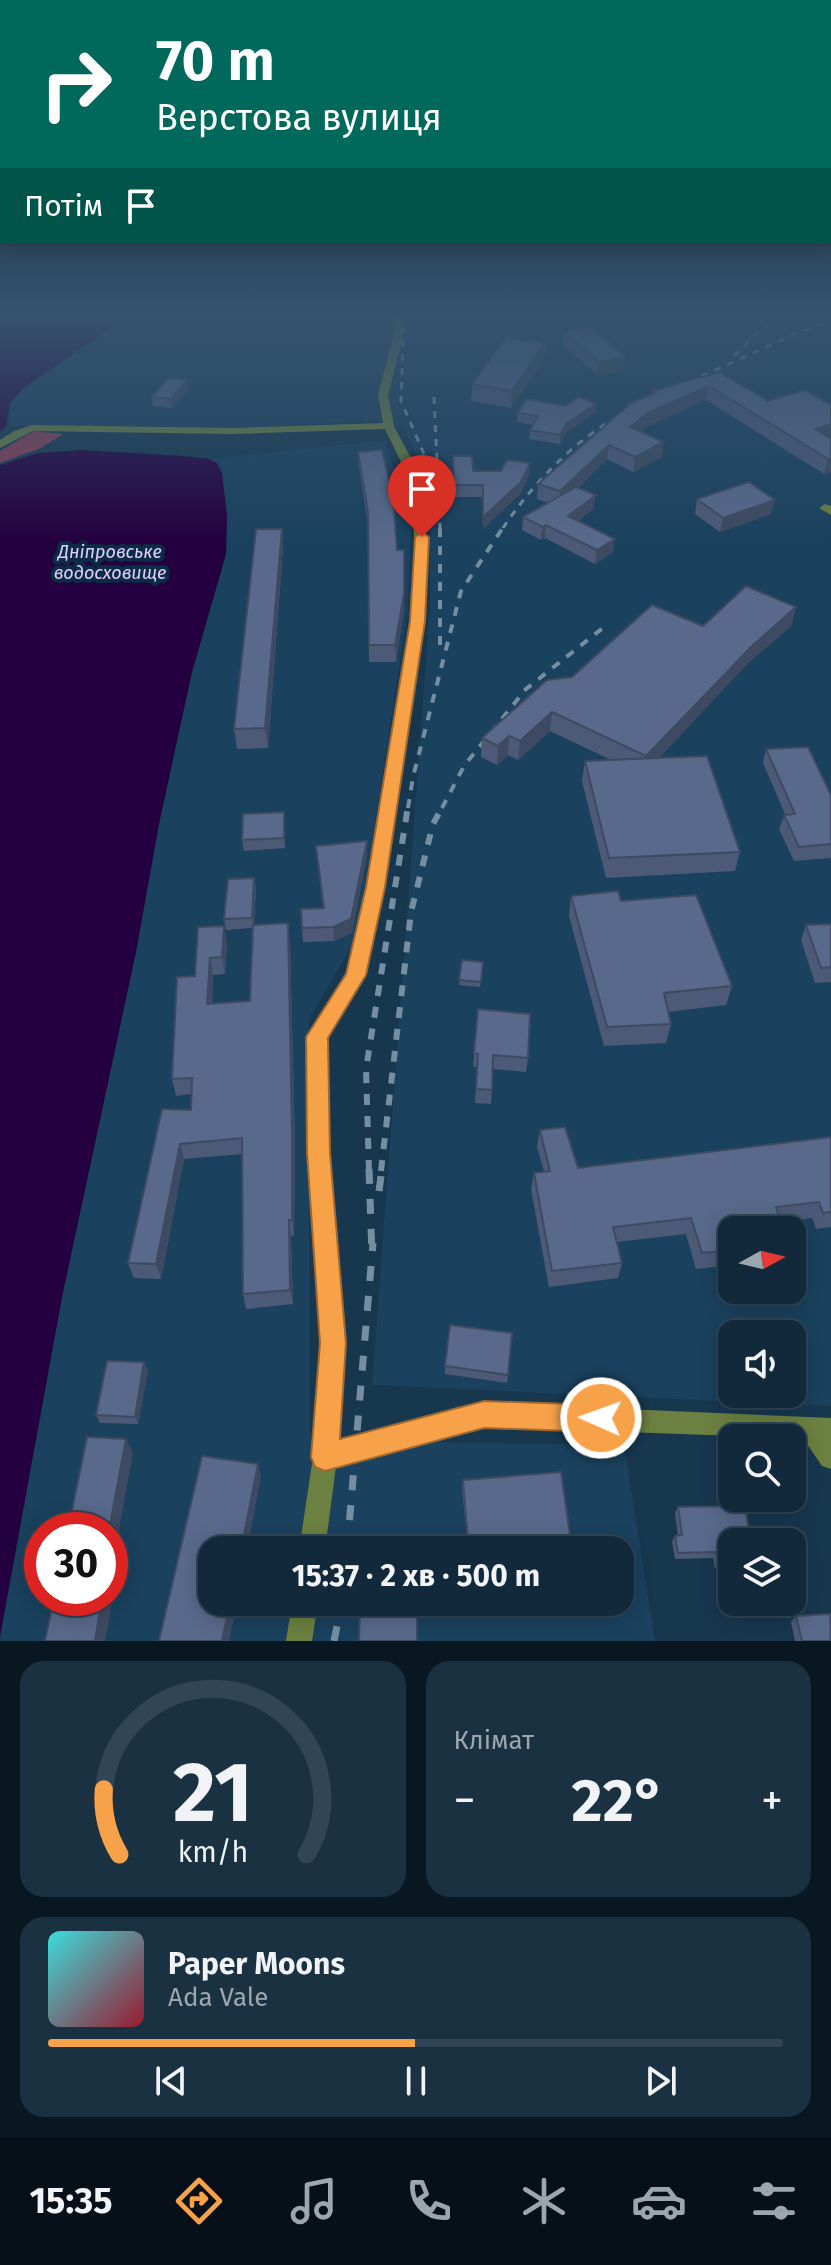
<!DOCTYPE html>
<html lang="uk">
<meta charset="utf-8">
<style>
:root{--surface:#11293b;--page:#1a3142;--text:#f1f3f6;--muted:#9ca6af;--line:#304555;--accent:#f7a149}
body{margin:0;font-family:"Fira Sans",sans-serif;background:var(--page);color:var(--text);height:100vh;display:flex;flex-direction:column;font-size:30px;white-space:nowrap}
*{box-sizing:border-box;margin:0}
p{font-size:26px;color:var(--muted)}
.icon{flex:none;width:44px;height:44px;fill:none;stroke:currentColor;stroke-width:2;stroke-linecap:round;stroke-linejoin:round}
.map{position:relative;height:1641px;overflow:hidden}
.panel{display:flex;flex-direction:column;gap:20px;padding:20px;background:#091720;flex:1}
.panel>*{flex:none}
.guide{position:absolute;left:0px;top:0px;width:832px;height:244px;box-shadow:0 4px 20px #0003,0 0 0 2px var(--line);background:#00695c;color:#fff;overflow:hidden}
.needle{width:52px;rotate:82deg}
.buttons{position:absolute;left:718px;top:1216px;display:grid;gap:16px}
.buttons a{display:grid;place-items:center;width:88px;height:88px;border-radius:16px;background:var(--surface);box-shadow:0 4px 20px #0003,0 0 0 2px var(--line);font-size:40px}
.speed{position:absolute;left:24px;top:1512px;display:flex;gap:16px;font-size:40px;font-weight:700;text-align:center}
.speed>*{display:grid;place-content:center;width:104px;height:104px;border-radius:50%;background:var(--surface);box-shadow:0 4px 20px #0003,0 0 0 2px var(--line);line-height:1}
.speed .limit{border:12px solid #d22;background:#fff;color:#111}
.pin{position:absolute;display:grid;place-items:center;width:68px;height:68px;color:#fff;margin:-82px -34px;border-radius:50% 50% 50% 0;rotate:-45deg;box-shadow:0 0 8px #0007}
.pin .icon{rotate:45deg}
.me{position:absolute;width:88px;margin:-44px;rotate:272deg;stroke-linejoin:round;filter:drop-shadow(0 0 6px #0008)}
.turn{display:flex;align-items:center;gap:28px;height:168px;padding:0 24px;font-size:36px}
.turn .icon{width:104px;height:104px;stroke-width:2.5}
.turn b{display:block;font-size:56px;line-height:68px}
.then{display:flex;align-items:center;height:76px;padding:0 24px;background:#0003;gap:16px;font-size:30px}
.big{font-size:60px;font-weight:700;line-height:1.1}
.panel .card{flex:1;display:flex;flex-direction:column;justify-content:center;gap:12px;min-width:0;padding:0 28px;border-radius:24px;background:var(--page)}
.panel .dial{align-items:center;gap:0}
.dial svg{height:208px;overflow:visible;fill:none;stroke:var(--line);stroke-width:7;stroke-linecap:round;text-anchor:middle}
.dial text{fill:var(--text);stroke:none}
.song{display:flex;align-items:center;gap:24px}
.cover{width:96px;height:96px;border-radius:12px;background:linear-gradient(135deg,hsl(180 70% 55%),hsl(350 70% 35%))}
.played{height:8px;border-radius:4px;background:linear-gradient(90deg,var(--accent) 50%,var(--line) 50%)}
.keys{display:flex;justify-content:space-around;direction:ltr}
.heat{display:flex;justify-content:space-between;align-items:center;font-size:44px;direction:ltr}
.panel .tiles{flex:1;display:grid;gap:20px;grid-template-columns:1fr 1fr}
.card:last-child{grid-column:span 2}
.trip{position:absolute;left:198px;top:1536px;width:436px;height:80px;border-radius:24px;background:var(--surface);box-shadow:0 4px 20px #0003,0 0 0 2px var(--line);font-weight:700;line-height:80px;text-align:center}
.dock{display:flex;height:128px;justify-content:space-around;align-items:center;background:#071018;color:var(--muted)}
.dock .icon{width:56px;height:56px}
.dock .on{color:var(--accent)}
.dock b{font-size:36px;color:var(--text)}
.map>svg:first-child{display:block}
.built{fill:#1a415e;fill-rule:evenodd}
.green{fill:#893e54}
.water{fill:#240041}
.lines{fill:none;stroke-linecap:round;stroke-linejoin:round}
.minor{fill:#6c8041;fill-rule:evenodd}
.rail-far3{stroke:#758ea2;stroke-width:3;stroke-dasharray:7 7;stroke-linecap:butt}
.rail-far2{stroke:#758ea2;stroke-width:4;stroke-dasharray:9 9;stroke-linecap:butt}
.rail-far1{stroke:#758ea2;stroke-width:6;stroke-dasharray:11 11;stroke-linecap:butt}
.rail{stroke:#758ea2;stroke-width:7;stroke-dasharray:15 15;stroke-linecap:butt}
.wall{fill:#4c5a78}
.shaded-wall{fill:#3e4a61}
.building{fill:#58698b;stroke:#3e4a61;stroke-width:2}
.route{fill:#f7a149;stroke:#a1692f;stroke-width:2}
.labels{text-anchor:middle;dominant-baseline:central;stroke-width:8;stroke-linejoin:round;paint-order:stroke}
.far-water-label{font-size:18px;font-style:italic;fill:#e2cefe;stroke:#0b2c44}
</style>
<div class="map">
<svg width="831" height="1641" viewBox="0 0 831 1641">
<rect width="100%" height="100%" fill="#17374f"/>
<g class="built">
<path d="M134,312H831V1406L372,1385L430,606V483L404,429L379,421L238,428L10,426V403L25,387ZM732,1230H792V1290H732ZM732,1334H792V1394H732Z"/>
<path d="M385,440L411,529L408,610L357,938L309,1019L310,1440L624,1445L655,1641H0L62,1297L136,952L159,824L192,672L226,554L227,515L222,473L217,463L209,459ZM42,1530H110V1598H42ZM212,1550H620V1602H212Z"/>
</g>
<path class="green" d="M34,431L63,434L41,448L0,463V451Z"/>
<g class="water">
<path d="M0,312H134L25,387L10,403L6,427L0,431Z"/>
<path d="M80,450L183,456L209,459L217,463L222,473L227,515L226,554L192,672L159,824L136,952L62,1297L0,1636V465L38,453Z"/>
</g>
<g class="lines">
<g class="minor">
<path d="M395,312H405L403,337L388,395L394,426L414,464L425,512L427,564L425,621L384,887L364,975L326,1038L329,1153L344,1343L338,1441L484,1403L831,1418V1469L822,1466L805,1441L792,1440V1438L484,1427L336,1466L325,1550H299L313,1457L322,1343L309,1153L308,1037L346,974L368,887L411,621L415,564L413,512L402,464L385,429L233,434L33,431L0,448V440L14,431L32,425L233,428L383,423L378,395L393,337Z"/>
<path d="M825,504L831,506V515L819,508Z"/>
<path d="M292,1602H318L312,1641H286Z"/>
</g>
<g class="rail-far3">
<path d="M404,312L401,401L434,477"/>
<path d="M734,356L757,333L766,312"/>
<path d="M676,388L797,333L831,321"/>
<path d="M434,397L440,528"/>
<path d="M503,528C536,479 582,432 636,407"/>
</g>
<g class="rail-far2">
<path d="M440,645V526"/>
<path d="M408,808L413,777L461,591L504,526"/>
<path d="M442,808L464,766L526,689L604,627"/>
</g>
<g class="rail-far1">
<path d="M369,1171L366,1069L408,806"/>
<path d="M381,1171L411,912L433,824L443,806"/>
</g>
<g class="rail">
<path d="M369,1169L372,1255"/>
<path d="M379,1191L382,1169"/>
<path d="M347,1550L373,1243"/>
<path d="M334,1641L342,1602"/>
</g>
</g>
<g class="wall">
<path d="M483,312H552V314L533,322L512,314L497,319Z"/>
<path d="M564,332L624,370L597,375L563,344Z"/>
<path d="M545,343L544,359L511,408L471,401L472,384Z"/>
<path d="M719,372L768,401L831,405V437L829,438L831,439V472L824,474L706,400L647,426L640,431L662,457L633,472L607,459L578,488L594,508L578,521L613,552L595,564L545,538L541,540L522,530L523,517L548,503L537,499L538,484L651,395L652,391Z"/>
<path d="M189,389L172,408L153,406L152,397Z"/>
<path d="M596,404L595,413L566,432L560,444L529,439L530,430L533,425L517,422V413L565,406Z"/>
<path d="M358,452L397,550L404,610L396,662H369L368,525L359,467Z"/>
<path d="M453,456L473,471H501L530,463L529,475L520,494L483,529L482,497H454Z"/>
<path d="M697,499L771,514L720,532L695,514Z"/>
<path d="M282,529L283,548L268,748L237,749L234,729Z"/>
<path d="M796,607L791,626L747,664L659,758L740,852L735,871L606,878L582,781L585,761L611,760L550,731L518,760L508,755L497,765L481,757L482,738L572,677L703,626Z"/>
<path d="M766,749L831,795V858L794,861L779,829L785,814L763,763Z"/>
<path d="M284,812L285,848L244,851L242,840Z"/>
<path d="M367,841V855L352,933L334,941L303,942L302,928L323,908L316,846Z"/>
<path d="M254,878L256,888L254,925L290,940L295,1150L294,1235L291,1236L293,1304L246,1309L243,1294L242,1154L184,1159L161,1279L134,1278L128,1263L191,1110V1094L176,1096L172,1079L195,976L198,927L227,943L225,974L213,975L212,1004L250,1001L252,928L226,930L224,919Z"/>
<path d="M571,896L621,901L732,986L726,1005L668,1012L671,1024L666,1043L604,1046L569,916Z"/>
<path d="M831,924V982L815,983L801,940L806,925Z"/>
<path d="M462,960L483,962L480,987L459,985Z"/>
<path d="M478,1009L528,1058L526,1072L493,1069L491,1104L475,1103L477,1067H473Z"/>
<path d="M540,1130L578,1168L831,1137V1227L816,1229L812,1218L732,1230V1265L696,1269L686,1234L617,1242L622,1263L618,1278L549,1287L531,1189L534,1173L544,1172L537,1147Z"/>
<path d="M445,1366L508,1375L507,1383L445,1374Z"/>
<path d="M148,1370L138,1424L100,1423L96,1415Z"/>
<path d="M463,1480L570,1535L568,1542L468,1550L462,1488Z"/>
<path d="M742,1498H778L777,1501L772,1500L768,1507L743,1506Z"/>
<path d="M745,1506L749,1532L799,1531L806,1561L801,1566H792V1542H732V1567L715,1568L713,1558L675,1559L672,1541L675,1536H678L675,1513L678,1507Z"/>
<path d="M796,1616L831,1641H795L791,1622Z"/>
</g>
<g class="shaded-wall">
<path d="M497,312H512V314L497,319Z"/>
<path d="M534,312H552V314L533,322Z"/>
<path d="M545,343L544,359L511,408L512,391Z"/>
<path d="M625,357L624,370L597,375L599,362Z"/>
<path d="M187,380L189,389L172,408L171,399Z"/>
<path d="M709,386L706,400L647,426L628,441L630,427L649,412Z"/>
<path d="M596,404L595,413L566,432L560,444V435L567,423Z"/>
<path d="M831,424V437L811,443L815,429Z"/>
<path d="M664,442L662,457L633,472L635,457Z"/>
<path d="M609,445L607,459L559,506L560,491Z"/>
<path d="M831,458V472L824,474L828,459Z"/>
<path d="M530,463L529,475L520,494L483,529V517Z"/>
<path d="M596,495L594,508L566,529L568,516Z"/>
<path d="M775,500L771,514L720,532L723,518Z"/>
<path d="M546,525L545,538L541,540L542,527Z"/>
<path d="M282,529L283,548L268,748L265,728Z"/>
<path d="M615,539L613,552L595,564L597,550Z"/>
<path d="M404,550V610L396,662L395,645Z"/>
<path d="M796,607L791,626L747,664L643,775L646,756L752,646Z"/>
<path d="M552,712L550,731L518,760L520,741Z"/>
<path d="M509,736L508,755L497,765L498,746Z"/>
<path d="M367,841V855L352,933L334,941L333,927Z"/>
<path d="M254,878L256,888L254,928L252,918Z"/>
<path d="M288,923L290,940L295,1150L294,1235L292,1220Z"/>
<path d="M224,926L227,943L225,974L222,957Z"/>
<path d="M210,958L213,975L210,1021L207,1004Z"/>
<path d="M180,1144L184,1159L161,1279L156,1264Z"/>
<path d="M289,1220L291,1236L293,1304L290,1290Z"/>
<path d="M144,1362L148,1370L138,1424L135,1417Z"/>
<path d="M126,1439L133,1453L115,1551L120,1559L105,1641H95L102,1598H110V1530H109Z"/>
<path d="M258,1464L261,1477L247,1550H241Z"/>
<path d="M230,1602H237L229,1641H222Z"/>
</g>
<g class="building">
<path d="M590,327L625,357L599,362L564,332Z"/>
<path d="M506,338L545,343L512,391L472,384Z"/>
<path d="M719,372L768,401L805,390L831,405V424L815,429L831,439V458L828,459L709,386L649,412L630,427L664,442L635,457L609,445L560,491L538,484L631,403L655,393L652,391Z"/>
<path d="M168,378L187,380L171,399L152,397Z"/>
<path d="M579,397L596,404L567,423L560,435L530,430L538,416L517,413L527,399L565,406Z"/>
<path d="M382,450L393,497L397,550H404V594L395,645H369L368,512L358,452Z"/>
<path d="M453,456H472L473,471H501L507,460L530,463L521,482L483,517V485H454Z"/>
<path d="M749,482L775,500L723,518L697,499Z"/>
<path d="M576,487L596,495L568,516L615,539L597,550L546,525L542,527L523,517Z"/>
<path d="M256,529H282L265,728L234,729Z"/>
<path d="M746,586L796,607L752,646L646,756L552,712L520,741L509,736L498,746L482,738L547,680L572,677L652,605L703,626Z"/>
<path d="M808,747L831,795V844L799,847L784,815L795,814L766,749Z"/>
<path d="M707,756L740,852L609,858L585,761Z"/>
<path d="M284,812V838L242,840L243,814Z"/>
<path d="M367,841L351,919L333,927L302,928L301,909L324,908L316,846Z"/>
<path d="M254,878L252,918L224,919L228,879Z"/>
<path d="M618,891L621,901L696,895L732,986L664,993L671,1024L607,1027L571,896Z"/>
<path d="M288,923L292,1134V1220H289L290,1290L243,1294L242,1138L180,1144L156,1264L128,1263L162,1109L191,1110L192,1078L172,1079L177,977L195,976L198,927L224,926L222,957L210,958L207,1004L250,1001L253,925Z"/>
<path d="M831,924V967L821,968L806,925Z"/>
<path d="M462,960L483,962L481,982L459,980Z"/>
<path d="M478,1009L530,1014L528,1058L493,1055L492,1090L476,1089L478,1054L474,1053Z"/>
<path d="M565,1127L578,1168L831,1137V1212L823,1213L819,1202L776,1207L784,1230H732V1250L702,1253L691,1218L613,1227L622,1263L552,1271L534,1173L550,1171L540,1130Z"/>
<path d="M450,1325L512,1333L508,1375L445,1366Z"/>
<path d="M107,1361L144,1362L135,1417L96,1415Z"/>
<path d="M87,1437L126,1439L109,1530H68Z"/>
<path d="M202,1456L258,1464L241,1550H212V1602H230L222,1641H159Z"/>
<path d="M561,1472L570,1535L468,1543L463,1480Z"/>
<path d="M747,1498H772L773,1500L747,1499Z"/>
<path d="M745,1506L749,1532L799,1531L806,1561H792V1542H732V1562H718L717,1552L678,1553L675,1536L682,1535L678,1507Z"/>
<path d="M54,1598H102L95,1641H45Z"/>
<path d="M360,1602H417V1641H359Z"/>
<path d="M830,1614L831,1641H802L796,1616Z"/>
</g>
<linearGradient id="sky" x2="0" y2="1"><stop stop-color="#0d1e2b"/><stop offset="0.58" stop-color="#36536e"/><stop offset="1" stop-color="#36536e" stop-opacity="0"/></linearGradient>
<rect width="831" height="542" fill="url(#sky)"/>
<path class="route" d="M422,532L429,537L425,621L385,887L366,975L328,1038L330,1153L346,1343L340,1439L484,1401L601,1405L610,1409L614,1418L610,1428L601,1432L484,1428L325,1471L315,1467L311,1457L320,1343L307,1153L306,1037L346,974L366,887L410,621L415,537Z"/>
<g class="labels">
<g class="far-water-label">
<text x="110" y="552">Дніпровське<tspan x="110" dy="21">водосховище</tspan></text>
</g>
</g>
</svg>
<div class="buttons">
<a><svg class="needle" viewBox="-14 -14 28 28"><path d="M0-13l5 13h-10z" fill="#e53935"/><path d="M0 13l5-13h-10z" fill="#9ca6af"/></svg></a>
<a><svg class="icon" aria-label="sound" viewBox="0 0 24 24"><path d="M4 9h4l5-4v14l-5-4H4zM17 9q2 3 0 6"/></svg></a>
<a><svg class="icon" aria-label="search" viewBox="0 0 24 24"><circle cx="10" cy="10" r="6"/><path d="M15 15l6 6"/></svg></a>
<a><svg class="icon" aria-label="layers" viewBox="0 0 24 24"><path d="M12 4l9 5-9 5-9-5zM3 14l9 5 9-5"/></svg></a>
</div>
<div class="speed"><div class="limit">30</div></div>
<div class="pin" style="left:422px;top:537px;background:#d93025"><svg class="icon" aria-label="arrive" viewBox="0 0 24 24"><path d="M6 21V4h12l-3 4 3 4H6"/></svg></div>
<svg class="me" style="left:601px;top:1418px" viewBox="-20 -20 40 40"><circle r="17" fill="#f7a149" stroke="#fff" stroke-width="3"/><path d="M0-11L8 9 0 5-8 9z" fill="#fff"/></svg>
<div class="trip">15:37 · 2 хв · 500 m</div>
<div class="guide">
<div class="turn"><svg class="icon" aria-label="right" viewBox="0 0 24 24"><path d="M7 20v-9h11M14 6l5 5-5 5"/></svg><div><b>70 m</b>Верстова вулиця</div></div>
<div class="then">Потім<svg class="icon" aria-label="arrive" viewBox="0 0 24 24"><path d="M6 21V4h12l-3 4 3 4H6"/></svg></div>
</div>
</div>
<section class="panel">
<div class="tiles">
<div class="card dial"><svg viewBox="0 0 100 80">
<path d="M14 69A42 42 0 1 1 86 69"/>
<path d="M14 69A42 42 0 0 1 8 44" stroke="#f7a149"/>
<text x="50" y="56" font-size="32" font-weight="700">21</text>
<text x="50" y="72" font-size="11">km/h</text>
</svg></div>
<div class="card"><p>Клімат</p>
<div class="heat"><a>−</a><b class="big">22°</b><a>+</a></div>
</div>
<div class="card">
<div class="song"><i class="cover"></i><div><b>Paper Moons</b><p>Ada Vale</p></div></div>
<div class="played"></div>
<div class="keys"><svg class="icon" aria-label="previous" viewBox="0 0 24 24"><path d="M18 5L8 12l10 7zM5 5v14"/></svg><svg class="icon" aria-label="pause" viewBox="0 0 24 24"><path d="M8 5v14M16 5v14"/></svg><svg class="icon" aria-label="next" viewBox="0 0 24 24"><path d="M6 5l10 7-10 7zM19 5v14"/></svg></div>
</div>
</div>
</section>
<nav class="dock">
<b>15:35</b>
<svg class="icon on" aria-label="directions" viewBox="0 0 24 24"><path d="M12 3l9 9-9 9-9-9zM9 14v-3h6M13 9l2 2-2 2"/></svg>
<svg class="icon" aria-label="music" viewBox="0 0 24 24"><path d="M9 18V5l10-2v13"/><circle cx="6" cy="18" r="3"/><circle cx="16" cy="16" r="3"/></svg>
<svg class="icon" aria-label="phone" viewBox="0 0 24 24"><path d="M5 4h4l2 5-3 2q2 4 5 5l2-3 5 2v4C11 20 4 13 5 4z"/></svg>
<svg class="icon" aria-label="climate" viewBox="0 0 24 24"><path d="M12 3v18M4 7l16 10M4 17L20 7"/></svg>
<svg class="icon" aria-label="car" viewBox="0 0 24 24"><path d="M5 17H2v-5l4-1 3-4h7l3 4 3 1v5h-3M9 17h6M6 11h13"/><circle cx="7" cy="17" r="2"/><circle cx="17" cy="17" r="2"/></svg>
<svg class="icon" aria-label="filters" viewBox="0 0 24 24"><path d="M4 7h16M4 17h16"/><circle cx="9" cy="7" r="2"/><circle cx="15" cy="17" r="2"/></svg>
</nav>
